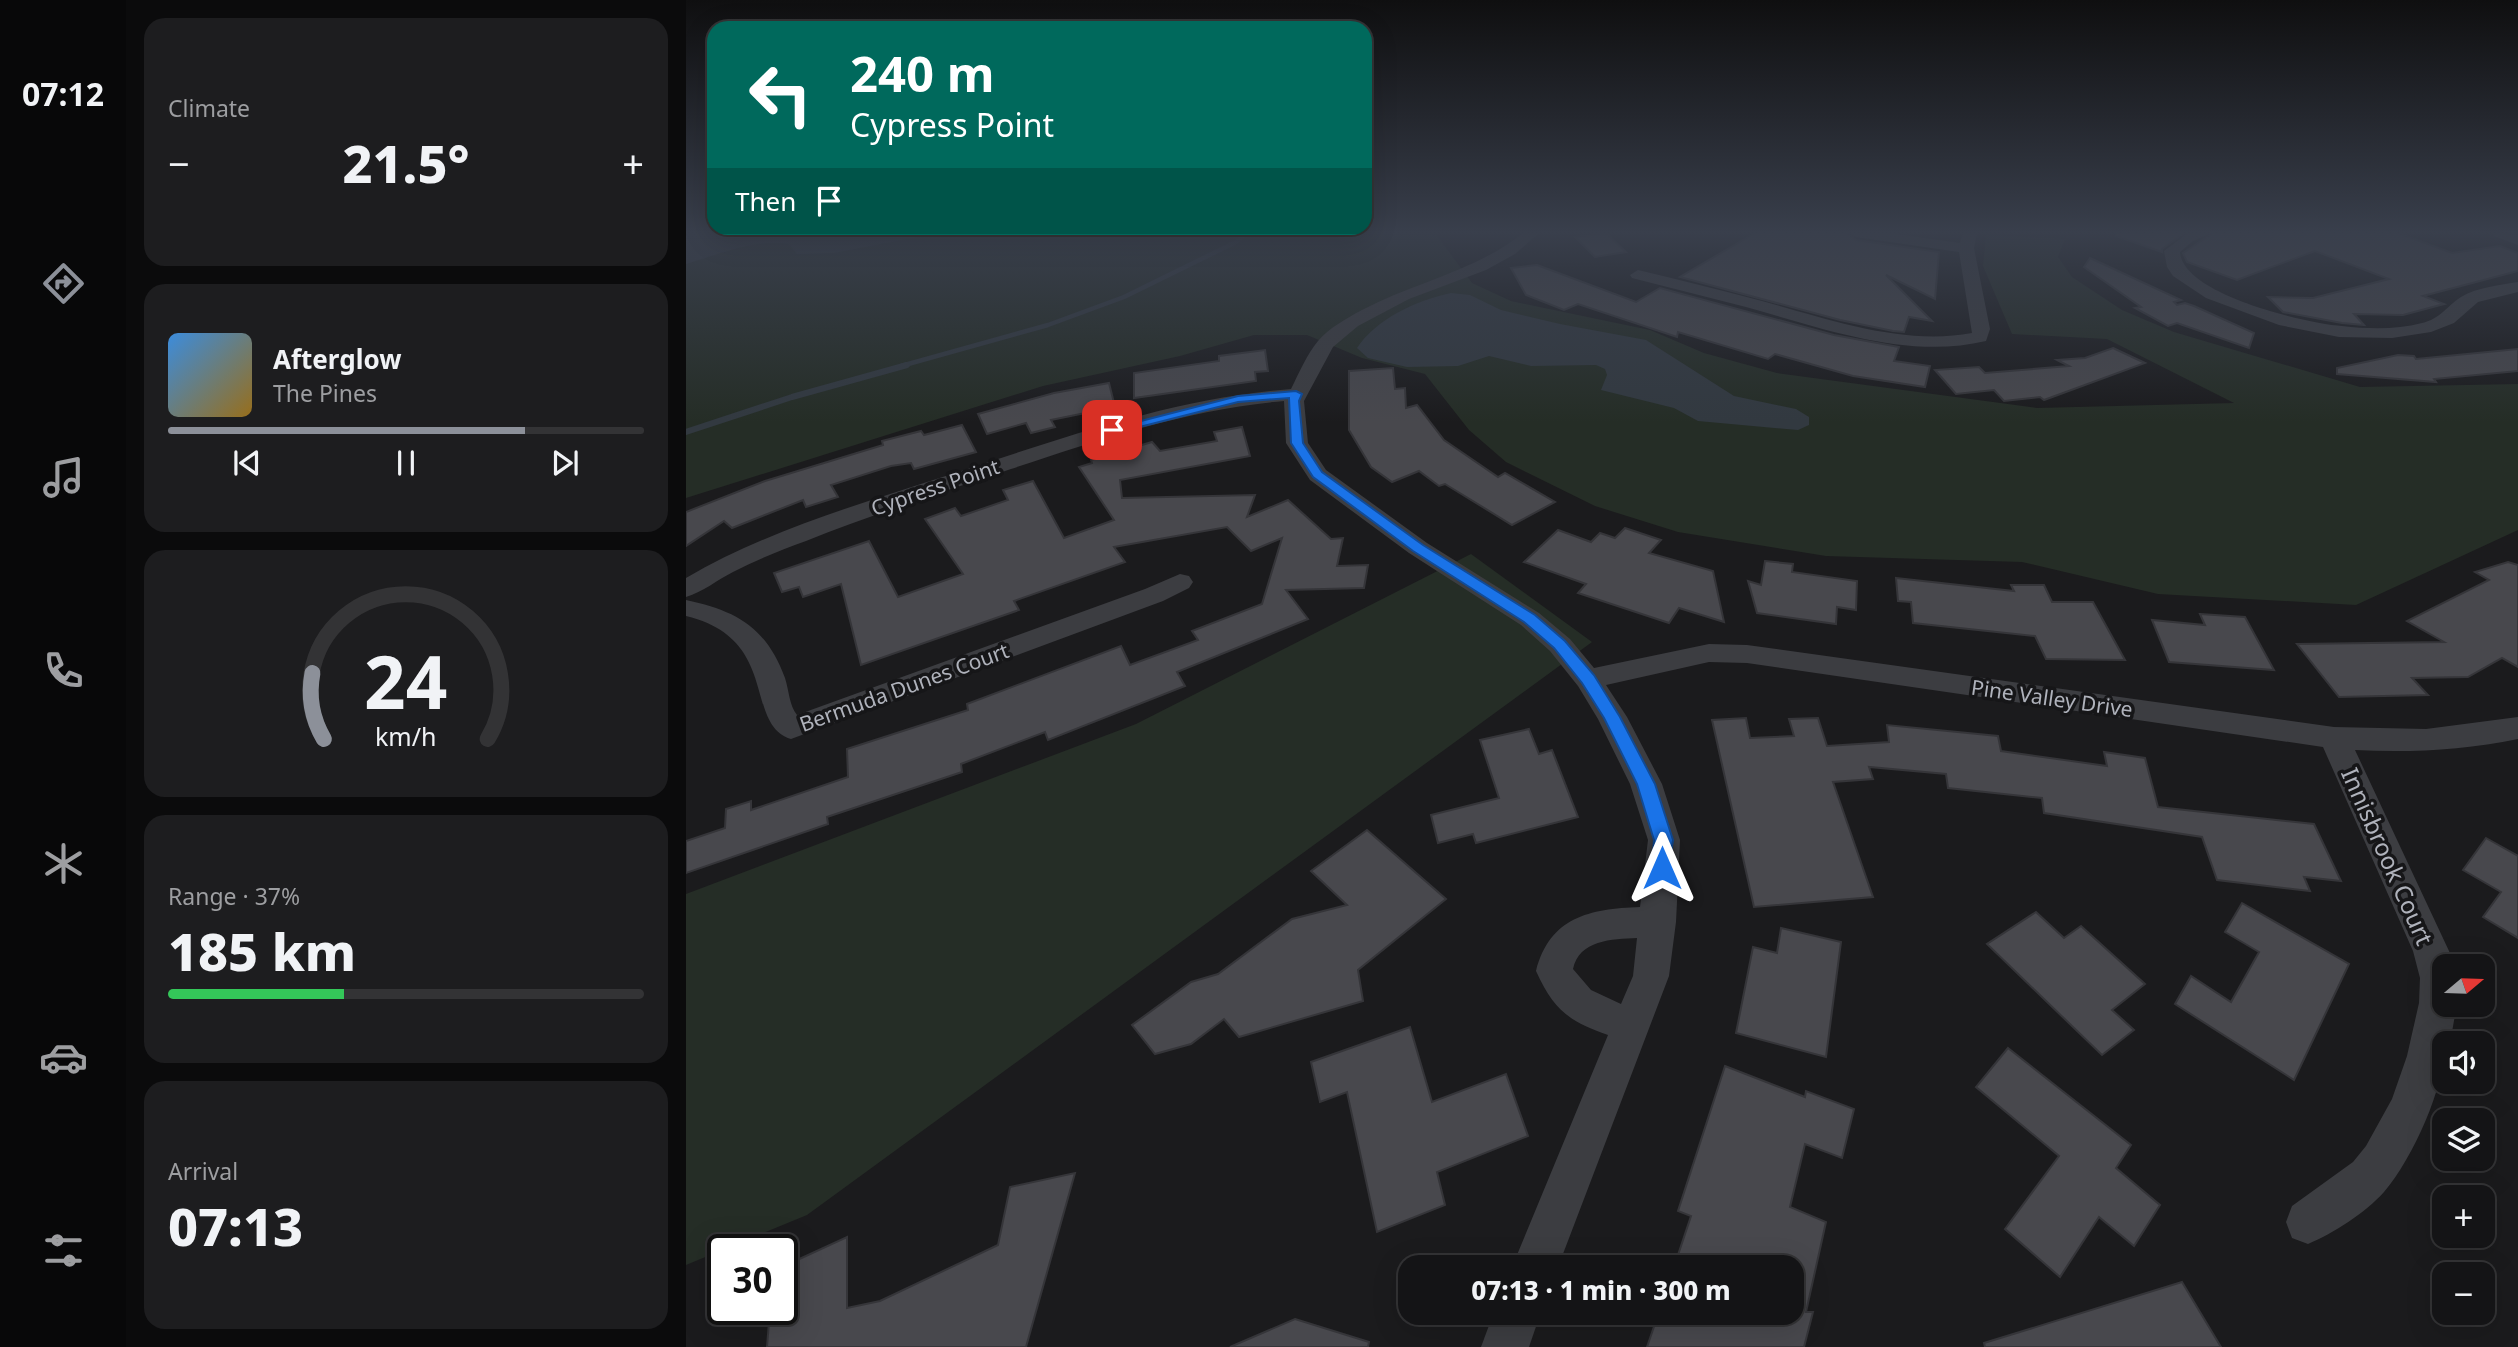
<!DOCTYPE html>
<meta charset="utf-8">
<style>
:root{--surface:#141416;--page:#1d1d1f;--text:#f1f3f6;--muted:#9d9ea1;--line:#333335;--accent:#8c9099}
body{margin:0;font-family:"Noto Sans",sans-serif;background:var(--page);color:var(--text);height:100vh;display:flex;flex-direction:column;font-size:26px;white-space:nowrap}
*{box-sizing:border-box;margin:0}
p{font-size:23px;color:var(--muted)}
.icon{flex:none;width:38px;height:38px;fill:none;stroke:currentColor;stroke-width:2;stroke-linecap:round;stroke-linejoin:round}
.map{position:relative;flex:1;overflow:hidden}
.drawer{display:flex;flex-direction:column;gap:18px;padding:18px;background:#0b0b0c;width:560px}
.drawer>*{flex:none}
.hud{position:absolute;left:21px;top:21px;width:665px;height:214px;border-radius:21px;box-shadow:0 7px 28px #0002,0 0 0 2px var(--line);background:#00695c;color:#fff;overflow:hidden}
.needle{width:46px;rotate:71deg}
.buttons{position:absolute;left:1746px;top:954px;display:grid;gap:14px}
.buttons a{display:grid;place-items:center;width:63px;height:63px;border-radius:14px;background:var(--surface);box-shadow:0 7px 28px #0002,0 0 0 2px var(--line);font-size:35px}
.speed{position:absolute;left:21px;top:1234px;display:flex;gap:14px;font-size:35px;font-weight:700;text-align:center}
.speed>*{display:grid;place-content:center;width:91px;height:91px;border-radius:50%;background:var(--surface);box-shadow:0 7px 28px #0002,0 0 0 2px var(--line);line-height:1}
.speed .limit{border:4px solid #111;border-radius:10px;background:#fff;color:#111}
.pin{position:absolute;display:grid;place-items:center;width:60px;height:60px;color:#fff;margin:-30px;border-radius:14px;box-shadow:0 4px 10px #0006}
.me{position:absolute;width:77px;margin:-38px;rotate:0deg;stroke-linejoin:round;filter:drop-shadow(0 0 5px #0008)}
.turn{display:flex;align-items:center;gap:24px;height:147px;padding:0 28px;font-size:32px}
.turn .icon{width:91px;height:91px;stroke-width:2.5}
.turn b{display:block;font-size:49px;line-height:60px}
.then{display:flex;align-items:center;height:66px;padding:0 28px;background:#0003;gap:14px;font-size:26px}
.big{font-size:52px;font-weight:800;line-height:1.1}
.drawer .widget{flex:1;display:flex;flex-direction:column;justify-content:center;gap:10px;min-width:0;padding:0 24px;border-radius:21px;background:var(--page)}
.drawer .dial{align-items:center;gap:0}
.dial svg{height:182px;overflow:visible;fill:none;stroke:var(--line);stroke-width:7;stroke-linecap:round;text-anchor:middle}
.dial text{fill:var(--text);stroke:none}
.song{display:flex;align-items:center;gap:21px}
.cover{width:84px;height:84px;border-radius:10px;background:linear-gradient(135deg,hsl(210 70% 55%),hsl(40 70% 35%))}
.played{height:7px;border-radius:4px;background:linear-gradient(90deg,var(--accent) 75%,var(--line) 75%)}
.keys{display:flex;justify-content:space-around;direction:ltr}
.heat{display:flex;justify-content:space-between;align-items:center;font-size:38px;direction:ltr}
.charge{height:10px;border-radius:5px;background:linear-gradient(90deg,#34c759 37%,var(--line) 0)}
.trip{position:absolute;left:712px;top:1255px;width:406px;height:70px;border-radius:21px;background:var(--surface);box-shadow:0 7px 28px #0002,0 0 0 2px var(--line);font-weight:800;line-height:70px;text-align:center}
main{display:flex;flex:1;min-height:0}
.dock{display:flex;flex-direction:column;width:126px;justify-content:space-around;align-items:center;background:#080809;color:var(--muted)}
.dock .icon{width:49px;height:49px}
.dock .current{color:var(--accent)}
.dock b{font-size:32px;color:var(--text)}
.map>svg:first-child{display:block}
.green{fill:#252d26}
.water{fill:#323940}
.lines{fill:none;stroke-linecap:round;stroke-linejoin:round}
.stream-far1{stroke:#323940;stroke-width:4.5}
.stream{stroke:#323940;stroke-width:6}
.building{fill:#48484d;stroke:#353539;stroke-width:2}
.minor{fill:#3c3d41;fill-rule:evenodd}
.route{fill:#1a73e8;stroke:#114b97;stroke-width:2}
.labels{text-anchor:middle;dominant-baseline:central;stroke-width:7;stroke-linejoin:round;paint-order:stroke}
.street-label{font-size:21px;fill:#afb2bb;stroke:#161618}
.near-street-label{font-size:24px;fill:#afb2bb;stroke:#161618}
</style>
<main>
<nav class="dock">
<b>07:12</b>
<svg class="icon current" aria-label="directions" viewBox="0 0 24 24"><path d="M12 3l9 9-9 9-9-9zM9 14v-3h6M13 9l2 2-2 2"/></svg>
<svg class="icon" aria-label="music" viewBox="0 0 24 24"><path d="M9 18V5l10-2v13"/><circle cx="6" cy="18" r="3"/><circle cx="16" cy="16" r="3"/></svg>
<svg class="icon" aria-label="phone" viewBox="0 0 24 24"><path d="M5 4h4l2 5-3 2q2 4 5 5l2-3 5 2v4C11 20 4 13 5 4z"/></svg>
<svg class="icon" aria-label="climate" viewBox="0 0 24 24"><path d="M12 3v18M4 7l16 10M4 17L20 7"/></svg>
<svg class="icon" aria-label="car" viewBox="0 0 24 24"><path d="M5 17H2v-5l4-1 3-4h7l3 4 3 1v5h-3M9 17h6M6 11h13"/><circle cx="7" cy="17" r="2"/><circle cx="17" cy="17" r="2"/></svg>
<svg class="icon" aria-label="filters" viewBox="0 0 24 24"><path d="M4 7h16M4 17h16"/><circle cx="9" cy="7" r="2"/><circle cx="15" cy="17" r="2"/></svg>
</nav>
<section class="drawer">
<div class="widget"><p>Climate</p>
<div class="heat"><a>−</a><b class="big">21.5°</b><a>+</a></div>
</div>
<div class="widget">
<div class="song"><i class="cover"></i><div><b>Afterglow</b><p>The Pines</p></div></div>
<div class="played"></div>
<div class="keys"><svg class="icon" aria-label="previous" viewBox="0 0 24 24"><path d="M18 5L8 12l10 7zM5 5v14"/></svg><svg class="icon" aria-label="pause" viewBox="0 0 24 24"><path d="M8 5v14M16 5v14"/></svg><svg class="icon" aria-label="next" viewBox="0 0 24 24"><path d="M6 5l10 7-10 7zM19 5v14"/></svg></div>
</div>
<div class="widget dial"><svg viewBox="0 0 100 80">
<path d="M14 69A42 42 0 1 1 86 69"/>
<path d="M14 69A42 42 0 0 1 9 40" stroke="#8c9099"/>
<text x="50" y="56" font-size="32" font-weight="700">24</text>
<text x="50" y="72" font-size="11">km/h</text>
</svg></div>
<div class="widget"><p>Range · 37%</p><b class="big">185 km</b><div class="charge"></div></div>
<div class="widget"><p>Arrival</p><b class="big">07:13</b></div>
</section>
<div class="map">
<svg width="1832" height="1347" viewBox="0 0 1832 1347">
<rect width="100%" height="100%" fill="#1b1b1d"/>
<g class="green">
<path d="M0,233H749L786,283L825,301L964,330L1018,353L1091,373L1351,408L1548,403L1421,339L1326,334L1297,266L1300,235L1379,239L1372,257L1386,277L1436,310L1488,332L1674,387L1832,384V530L1670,605L1472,594L1336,562L1140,556L992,532L909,506L820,462L783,430L739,374L676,358L621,335H568L494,356L357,386L0,498Z"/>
<path d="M785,554L906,642L121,1215L0,1265V894L450,724Z"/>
</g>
<g class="water">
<path d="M0,233H252L148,253L111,254L103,244C67,239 34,254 0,264Z"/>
<path d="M765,293L784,295L815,310L874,324L960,340L1048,396L1110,409L1123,417V425L1112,430L1012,421L988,408L915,390L921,375L919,369L910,365L845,366L803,356L772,366L721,367L682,358L671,348C690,319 731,300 765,293Z"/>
</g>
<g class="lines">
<path class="stream-far1" d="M215,366L362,325L438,297L550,242L560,233"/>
<path class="stream" d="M0,432L106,397L221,365"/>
</g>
<g class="building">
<path d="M920,233L940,252L909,257L889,237Z"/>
<path d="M1069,233H1161L1170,240L1253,252L1249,299L1200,275L1246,321L1223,317L1218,332L1207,331L1154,320L994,277Z"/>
<path d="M1430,233H1498L1476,249V252L1430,236Z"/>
<path d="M1527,233H1712L1766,253L1814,246L1832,253V271L1737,296L1758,304L1717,315L1668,314L1678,325L1656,323L1597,312L1582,297L1627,298L1703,279L1629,251L1551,280L1501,262L1497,253Z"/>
<path d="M1404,258L1495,300L1488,302L1491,305L1499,303L1508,306L1568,333L1563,348L1491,323L1482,326L1449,308L1455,307L1398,267Z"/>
<path d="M851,265L950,302L974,288L1148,335L1213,347L1208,361L1244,366L1239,387L1167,376L1089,354L1082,359L992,332L991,337L892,304L878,310L840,295L825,268Z"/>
<path d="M1427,348L1459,363L1358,400L1354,397L1318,401L1308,390L1270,394L1249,370L1293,367L1299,373L1383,366L1371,360L1399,358Z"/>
<path d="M1832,349V371L1748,379L1750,382L1651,374V368L1712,355L1728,356L1730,359Z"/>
<path d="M579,350L582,371L569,372L570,381L448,398V373L533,361V356Z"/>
<path d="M707,368L709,389L719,388L720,408L731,405L758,440L812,477L819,473L869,502L826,525L759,484L753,486L733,471L706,482L685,467L663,430V371Z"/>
<path d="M423,383L429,407L365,420L369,427L345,433L340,423L301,434L292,414L368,393Z"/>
<path d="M276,425L290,452L228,469L225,463L205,466L145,485L152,497L120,507L117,500L46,528L38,521L0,546V512L79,481L197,445L196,441L235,431L238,435Z"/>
<path d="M556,427L564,456L434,480L436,498L569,495L561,517L602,500L645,539L657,538L651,566L682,565L678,588L600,590L622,619L491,672L499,686L362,740L359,732L275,764L276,772L141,817L142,824L0,873V841L39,828L40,809L65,801V810L162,777L161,749L282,710L281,704L435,646L444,665L512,640L506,631L576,604L596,538L565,551L541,527L428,547L439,562L328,601L333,610L175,665L155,584L117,597L113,587L96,592L88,573L183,541L212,597L277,574L239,519L269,508L275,516L322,500L317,490L347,481L378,538L428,520L393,467L406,463L405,460L466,442L474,451L531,441L528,432Z"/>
<path d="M939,528L975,540L963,553L1027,571L1038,622L993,608L983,623L892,593L900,584L838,562L872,530L905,542L914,533L929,538Z"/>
<path d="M1079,561L1107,564L1106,572L1171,581L1170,610L1151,607L1150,624L1071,613L1062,581L1075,585Z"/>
<path d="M1822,562L1832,565V667L1816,658L1782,677L1726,678L1742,695L1653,697L1611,644L1758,642L1721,621L1803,580L1789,572Z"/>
<path d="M1210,578L1328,591L1325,585H1358L1366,602H1407L1439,660L1360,659L1349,636L1227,623L1225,602L1212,601Z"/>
<path d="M1514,614L1559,617L1588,670L1483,662L1466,620L1519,625Z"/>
<path d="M1060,718L1064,738L1108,736L1103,719L1132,718L1141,746L1203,742L1201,725L1312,736L1315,751L1421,766L1418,752L1459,758L1472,807L1628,824L1655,881L1618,877L1624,891L1531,880L1516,837L1358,813L1356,798L1262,788L1260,774L1183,767L1187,779L1147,782L1187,897L1068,907L1026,720Z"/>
<path d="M843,729L853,754L866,750L892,817L790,843L787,834L752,843L745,815L813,798L794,740Z"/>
<path d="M681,830L760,899L672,970L677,1001L553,1037L538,1019L505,1044L469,1054L446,1025L505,982L532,974L606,919L661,905L625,871Z"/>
<path d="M1800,838L1832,856V938L1797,917L1815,892L1777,870Z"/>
<path d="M1556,903L1663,964L1608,1080L1489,1004L1505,976L1545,1002L1573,952L1539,932Z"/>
<path d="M1350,912L1378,938L1395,926L1459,984L1426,1010L1448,1030L1416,1055L1301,944Z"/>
<path d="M1095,928L1155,942L1140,1057L1050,1033L1067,947L1091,953Z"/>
<path d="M724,1027L746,1102L820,1074L842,1136L751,1172L759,1205L691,1232L661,1092L634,1102L625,1062Z"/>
<path d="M1322,1048L1445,1145L1430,1168L1474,1205L1448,1246L1413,1217L1374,1277L1319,1229L1373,1156L1290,1087Z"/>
<path d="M1039,1066L1119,1097L1120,1091L1168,1109L1156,1158L1119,1144L1104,1207L1140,1222L1120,1312H1127L1118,1347H961L973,1312H1106V1267H988L1005,1216L992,1211Z"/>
<path d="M389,1173L340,1347H81L84,1309H96V1267L161,1237V1308L194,1301L312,1245L324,1187Z"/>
<path d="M1496,1282L1535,1347H1299L1298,1343Z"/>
<path d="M609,1319L683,1342L682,1347H544Z"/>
</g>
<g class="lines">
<g class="minor">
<path d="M837,233H853L829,254L800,270L723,299L672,326L647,347L618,401L622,443L640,470L741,543L853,613L884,639L908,668L1023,644L1061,645L1648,727L1740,729L1832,717V739C1778,750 1724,753 1669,750L1763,951L1768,966H1759V1004H1771L1764,1043H1759C1759,1087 1727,1158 1698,1192C1679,1213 1648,1233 1622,1244L1606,1238L1600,1222L1606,1206L1667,1162L1680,1146L1706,1099L1721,1056L1733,1003L1734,978L1727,951L1637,747L1061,663L1023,662L920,685L941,717L976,784L994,840L990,922L983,976L872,1267H826L922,1035C882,1021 868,1010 850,971C864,917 903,909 954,907L962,840L944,784L912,719L892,686L864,651L835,625L723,553L624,480L600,443L598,401C504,409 414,439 325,469C257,492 187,514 120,541C95,550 70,560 47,572C31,580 17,592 0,597V578C82,530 177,503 266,474C377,438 488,398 605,389C613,373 621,354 632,341C643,328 661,318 676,310C729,282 790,271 837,233ZM951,938L947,976L935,1004L905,990L887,969C893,940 926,939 951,938Z"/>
<path d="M1163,233H1203L1274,243L1277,233H1291L1288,248L1304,329L1300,341C1221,360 1136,328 1060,307C1022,297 984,288 946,278L944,275L952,270C994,280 1035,290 1076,301C1142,319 1217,346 1286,333L1273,252L1170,237Z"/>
<path d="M1502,233H1525L1507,241L1494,252C1497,295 1620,323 1656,326C1682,329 1710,330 1736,323C1754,319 1761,306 1775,297C1792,287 1814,285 1832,282V292L1792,302L1768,323L1745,332L1706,338L1653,337L1593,325L1520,298L1487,276L1481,267L1478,251Z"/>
<path d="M1806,233L1832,235V245L1808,236Z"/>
<path d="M494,574L503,576L507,582L503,588L477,601L105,739C57,724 95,639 0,616V600C51,611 80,627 99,678C103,690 103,705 111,715L459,589Z"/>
<path d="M808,1312H855L843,1347H795Z"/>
</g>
</g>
<linearGradient id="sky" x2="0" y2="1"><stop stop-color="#0f0f10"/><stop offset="0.55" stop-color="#393f4c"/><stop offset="1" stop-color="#393f4c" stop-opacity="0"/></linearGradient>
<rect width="1832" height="422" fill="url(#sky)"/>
<path class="route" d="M610,391L616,394L613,401L617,443L636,472L737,545L849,615L879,641L908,675L934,717L969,784L987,840L982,873L976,876L969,873L966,868L968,840L951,784L918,718L896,683L868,648L838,622L727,551L627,477L605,443L603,398L552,402L426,434L420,430L552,396Z"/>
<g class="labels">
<g class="street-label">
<text transform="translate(249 487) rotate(-19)">Cypress Point</text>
<text transform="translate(218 687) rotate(-20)">Bermuda Dunes Court</text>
<text transform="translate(1366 698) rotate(8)">Pine Valley Drive</text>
</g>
<g class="near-street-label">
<text transform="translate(1702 856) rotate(66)">Innisbrook Court</text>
</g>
</g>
</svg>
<div class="buttons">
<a><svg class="needle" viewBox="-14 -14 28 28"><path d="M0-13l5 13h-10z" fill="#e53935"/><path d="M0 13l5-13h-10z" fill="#9d9ea1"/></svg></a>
<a><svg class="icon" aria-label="sound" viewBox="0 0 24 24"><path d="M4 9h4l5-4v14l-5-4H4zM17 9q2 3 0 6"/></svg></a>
<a><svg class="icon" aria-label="layers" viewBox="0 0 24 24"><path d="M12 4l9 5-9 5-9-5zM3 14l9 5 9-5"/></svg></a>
<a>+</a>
<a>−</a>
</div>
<div class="speed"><div class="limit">30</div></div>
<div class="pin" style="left:426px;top:430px;background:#d93025"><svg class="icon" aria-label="arrive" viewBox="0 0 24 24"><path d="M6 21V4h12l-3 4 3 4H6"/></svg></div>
<svg class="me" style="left:976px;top:868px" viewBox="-20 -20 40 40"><path d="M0-17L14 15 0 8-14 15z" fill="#1a73e8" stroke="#fff" stroke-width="4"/></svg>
<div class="trip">07:13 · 1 min · 300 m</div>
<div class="hud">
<div class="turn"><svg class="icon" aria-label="left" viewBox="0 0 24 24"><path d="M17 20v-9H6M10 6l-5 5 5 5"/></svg><div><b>240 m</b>Cypress Point</div></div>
<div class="then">Then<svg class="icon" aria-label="arrive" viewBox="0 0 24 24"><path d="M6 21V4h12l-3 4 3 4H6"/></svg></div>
</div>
</div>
</main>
